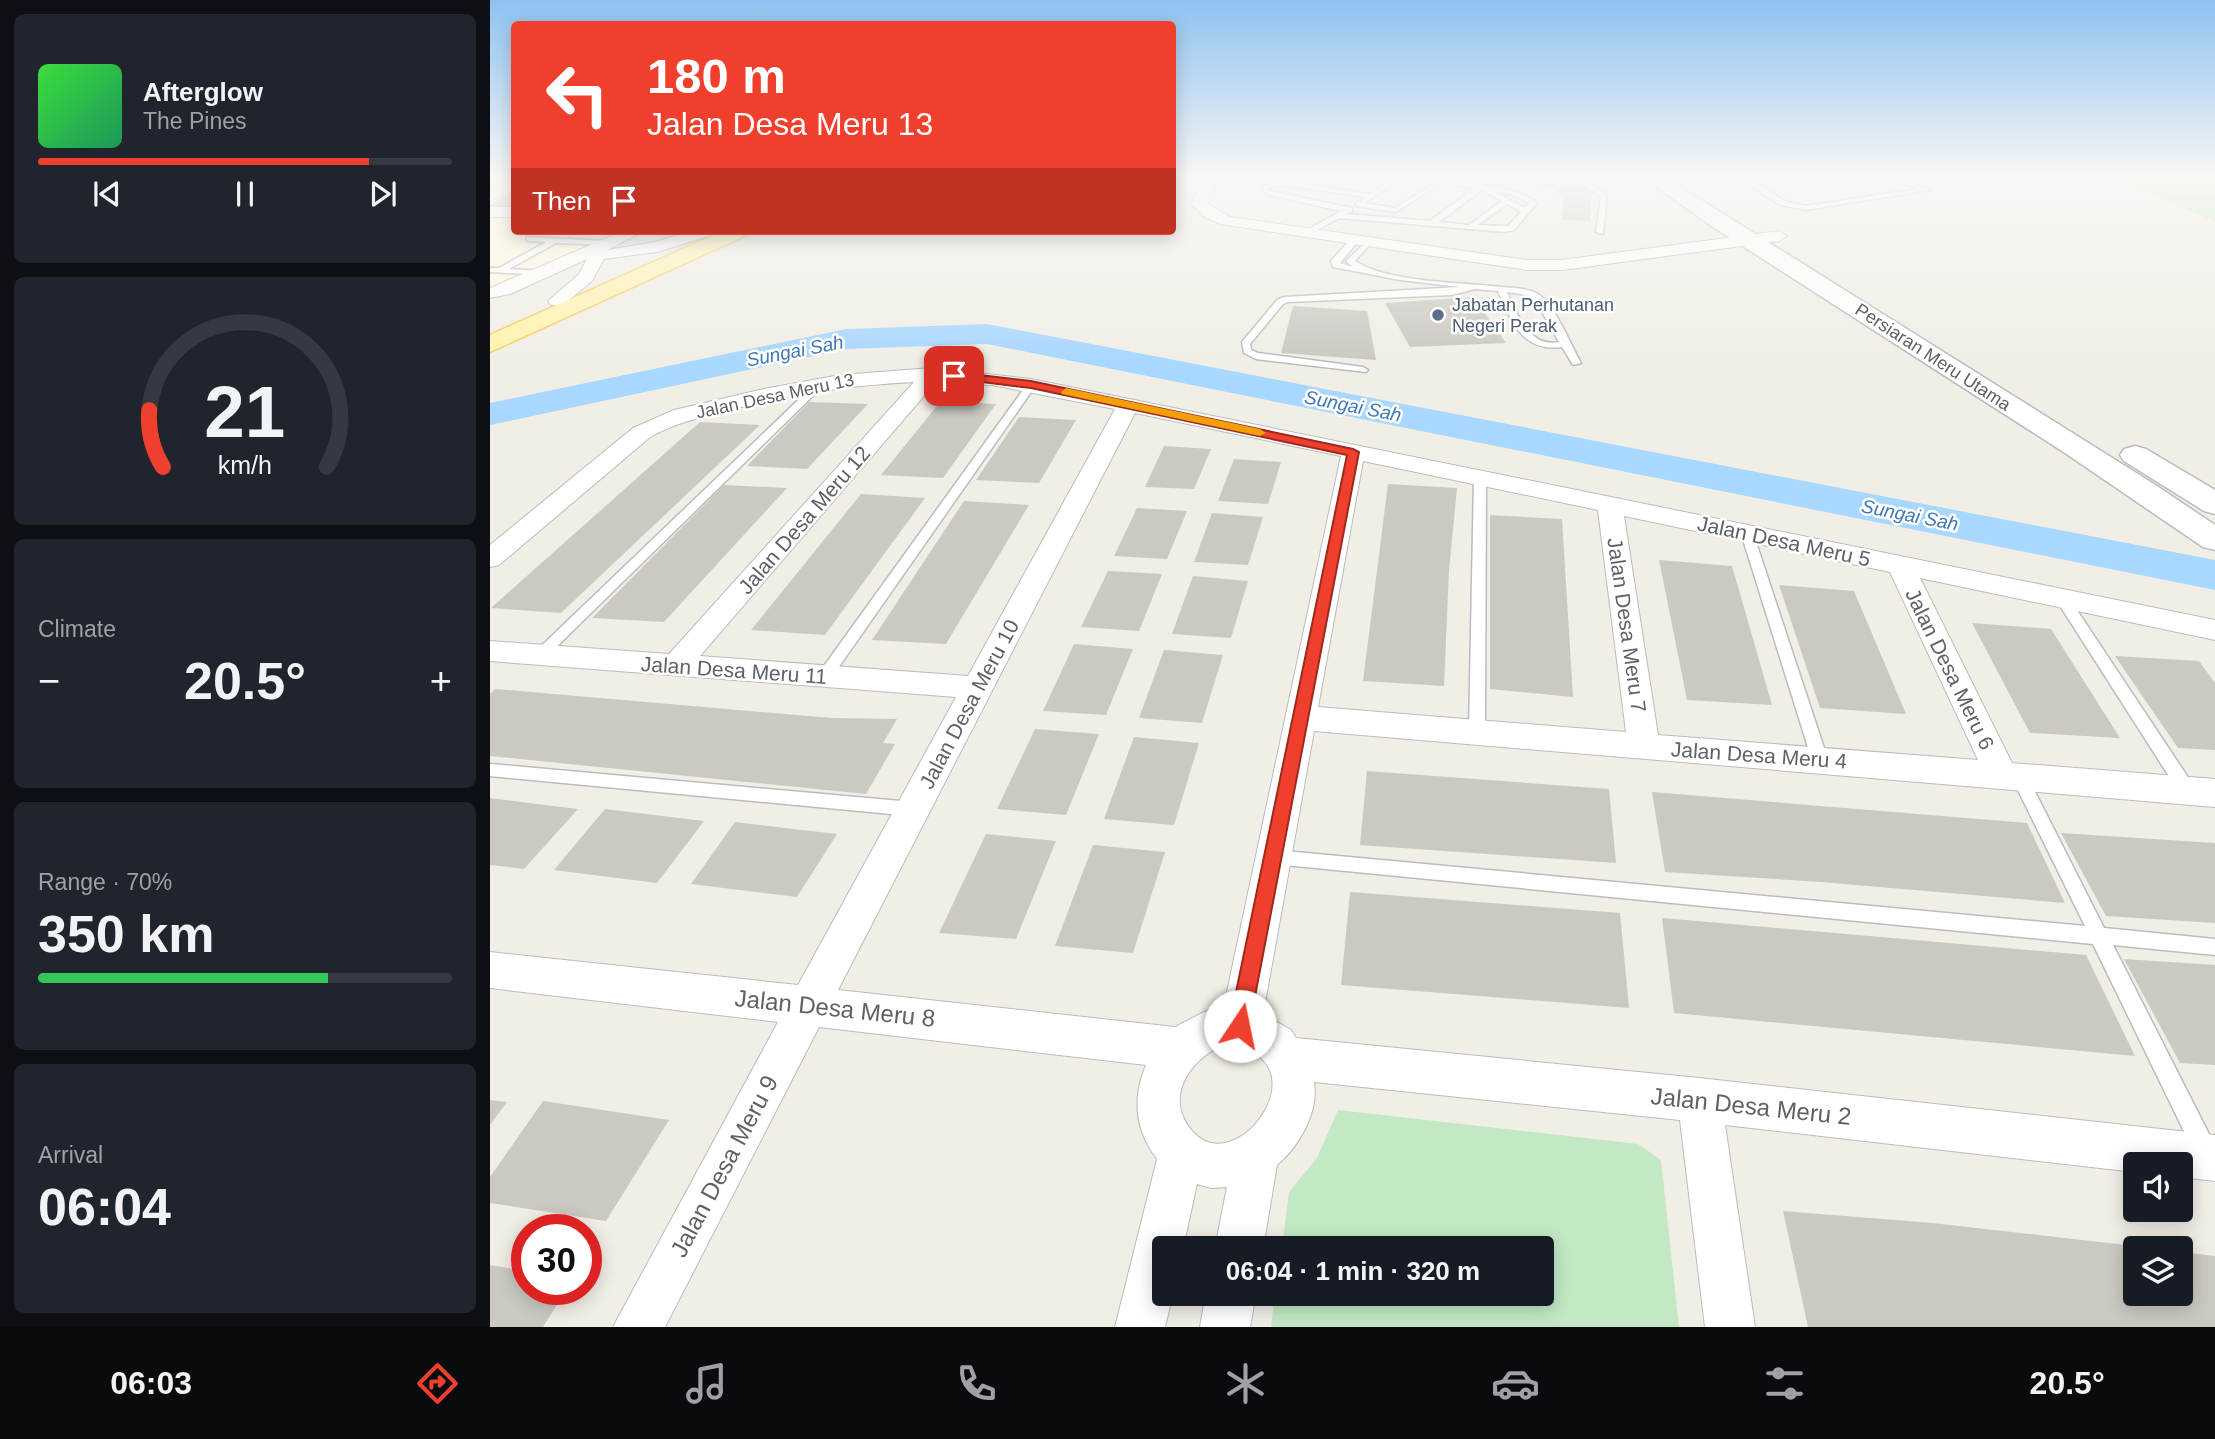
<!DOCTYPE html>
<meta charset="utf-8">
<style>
:root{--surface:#171b24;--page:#20242c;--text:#f1f3f6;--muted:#9ea1a6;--line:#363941;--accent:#f0402d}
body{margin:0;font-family:Arial,sans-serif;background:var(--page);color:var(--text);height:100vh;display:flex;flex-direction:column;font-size:26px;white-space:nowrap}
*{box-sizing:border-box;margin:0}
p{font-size:23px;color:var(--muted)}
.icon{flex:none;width:38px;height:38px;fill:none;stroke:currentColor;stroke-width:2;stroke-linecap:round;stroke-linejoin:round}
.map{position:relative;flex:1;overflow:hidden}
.side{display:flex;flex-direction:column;gap:14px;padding:14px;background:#0d0f14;width:490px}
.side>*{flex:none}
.hud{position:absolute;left:21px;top:21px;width:665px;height:214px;border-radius:7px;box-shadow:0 4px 18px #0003;background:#f0402d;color:#fff;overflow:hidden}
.buttons{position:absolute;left:1633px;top:1152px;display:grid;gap:14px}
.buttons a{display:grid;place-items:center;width:70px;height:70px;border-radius:7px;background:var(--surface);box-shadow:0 4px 18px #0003;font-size:35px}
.speed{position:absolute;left:21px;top:1214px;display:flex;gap:14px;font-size:35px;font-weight:700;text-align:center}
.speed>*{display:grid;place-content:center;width:91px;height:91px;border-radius:50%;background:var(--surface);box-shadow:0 4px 18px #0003;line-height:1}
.speed .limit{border:10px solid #d22;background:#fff;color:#111}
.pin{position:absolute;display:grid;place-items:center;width:60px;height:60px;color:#fff;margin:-30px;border-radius:14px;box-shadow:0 4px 10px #0006}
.me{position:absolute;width:77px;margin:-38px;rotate:11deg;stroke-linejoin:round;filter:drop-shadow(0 0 5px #0008)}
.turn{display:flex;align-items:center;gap:24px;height:147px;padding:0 21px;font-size:32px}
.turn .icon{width:91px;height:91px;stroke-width:2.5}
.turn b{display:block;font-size:49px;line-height:60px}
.then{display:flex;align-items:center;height:66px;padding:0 21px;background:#0003;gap:14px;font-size:26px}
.big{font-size:52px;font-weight:700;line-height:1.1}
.side .tile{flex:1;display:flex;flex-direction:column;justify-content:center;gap:10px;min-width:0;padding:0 24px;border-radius:10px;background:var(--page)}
.side .dial{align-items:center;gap:0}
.dial svg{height:182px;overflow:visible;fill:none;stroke:var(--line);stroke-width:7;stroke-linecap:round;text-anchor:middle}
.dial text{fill:var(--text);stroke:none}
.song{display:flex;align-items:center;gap:21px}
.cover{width:84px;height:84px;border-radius:10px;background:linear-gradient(135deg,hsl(120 70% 55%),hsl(150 70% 35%))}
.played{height:7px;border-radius:4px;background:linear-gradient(90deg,var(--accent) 80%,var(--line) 80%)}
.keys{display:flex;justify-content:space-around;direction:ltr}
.heat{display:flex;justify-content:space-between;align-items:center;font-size:38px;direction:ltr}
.charge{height:10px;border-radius:5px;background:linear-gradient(90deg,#34c759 70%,var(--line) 0)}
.trip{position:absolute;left:662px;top:1236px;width:402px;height:70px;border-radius:7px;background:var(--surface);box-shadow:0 4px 18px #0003;font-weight:700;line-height:70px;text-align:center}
.tabs{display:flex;height:112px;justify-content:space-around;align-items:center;background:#090b0e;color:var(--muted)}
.tabs .icon{width:49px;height:49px}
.tabs .on{color:var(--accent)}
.tabs b{font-size:32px;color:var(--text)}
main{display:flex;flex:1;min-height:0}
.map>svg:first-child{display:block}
.commercial{fill:#fff8dd}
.green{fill:#c2e9c3}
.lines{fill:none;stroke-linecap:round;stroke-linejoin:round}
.river{fill:#a8d7ff;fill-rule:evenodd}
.building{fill:#ccc9c3}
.lane-casing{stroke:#b9bcc0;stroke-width:3}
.street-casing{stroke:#b9bcc0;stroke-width:2}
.secondary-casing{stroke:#b8bbc0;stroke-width:3}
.primary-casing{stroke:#f7ce59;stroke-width:3}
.lane{fill:#fff;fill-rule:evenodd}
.street{fill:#fff;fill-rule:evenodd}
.secondary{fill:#fff;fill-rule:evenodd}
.primary{fill:#fff3ad;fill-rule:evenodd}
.route{fill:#f0402d;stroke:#9c2a1d;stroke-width:2}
.slow{fill:#f59e0b}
.service-dot{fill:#5c6f8a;stroke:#fff;stroke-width:2.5}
.labels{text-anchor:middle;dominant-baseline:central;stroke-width:5;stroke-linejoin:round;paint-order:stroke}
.far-service-label{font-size:18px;fill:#4e5e75;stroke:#fff;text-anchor:start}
.far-street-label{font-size:18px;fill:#5e6267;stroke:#fff}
.far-water-label{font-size:19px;font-style:italic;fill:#3f77b7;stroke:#fff}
.street-label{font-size:21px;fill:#5e6267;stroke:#fff}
.near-street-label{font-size:24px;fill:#5e6267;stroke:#fff}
</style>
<main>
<section class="side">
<div class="tile">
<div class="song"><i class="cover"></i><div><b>Afterglow</b><p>The Pines</p></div></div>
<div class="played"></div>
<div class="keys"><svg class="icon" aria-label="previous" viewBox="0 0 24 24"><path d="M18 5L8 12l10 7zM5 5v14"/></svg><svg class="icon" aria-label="pause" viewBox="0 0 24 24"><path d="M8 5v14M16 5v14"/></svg><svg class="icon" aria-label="next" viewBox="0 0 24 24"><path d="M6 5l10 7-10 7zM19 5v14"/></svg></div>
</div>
<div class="tile dial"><svg viewBox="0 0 100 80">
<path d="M14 69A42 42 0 1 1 86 69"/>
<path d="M14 69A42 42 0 0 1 8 44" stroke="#f0402d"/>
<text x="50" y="56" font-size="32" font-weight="700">21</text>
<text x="50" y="72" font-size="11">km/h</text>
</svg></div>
<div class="tile"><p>Climate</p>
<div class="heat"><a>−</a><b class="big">20.5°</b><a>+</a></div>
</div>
<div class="tile"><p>Range · 70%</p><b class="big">350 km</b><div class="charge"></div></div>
<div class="tile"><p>Arrival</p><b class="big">06:04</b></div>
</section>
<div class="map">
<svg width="1725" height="1327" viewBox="0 0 1725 1327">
<rect width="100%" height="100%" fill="#f1eee6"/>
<path class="commercial" d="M0,176H24V231H161L0,301Z"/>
<g class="green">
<path d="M1621,176H1725V222Z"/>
<path d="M848,1110L1148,1144L1171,1160L1189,1327H781L785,1293H1052V1248H792L799,1192L827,1158Z"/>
</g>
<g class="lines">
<path class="river" d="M497,324L1725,560V590L497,344L356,349L0,425V403L356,329Z"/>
</g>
<g class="building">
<path d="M827,176H870L861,183Z"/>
<path d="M1005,176H1044L1089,183L1102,189L1100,221L1072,220L1074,198L1062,188L1002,182Z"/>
<path d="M24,192V210H0V205Z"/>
<path d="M983,297L1016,343L920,347L895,303Z"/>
<path d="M803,306L877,311L886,360L791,353Z"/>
<path d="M451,401L506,404L453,478L391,475Z"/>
<path d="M319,402L378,404L317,469L257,466Z"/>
<path d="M529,417L586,420L549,483L486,480Z"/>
<path d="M210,422L270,425L71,613L1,608Z"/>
<path d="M674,446L721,449L704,489L655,487Z"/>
<path d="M744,459L791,462L778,504L728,501Z"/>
<path d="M898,484L967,488L959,570L954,686L873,681Z"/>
<path d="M234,485L297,488L174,622L102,618Z"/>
<path d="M371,494L435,498L335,635L261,630Z"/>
<path d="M474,501L539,505L456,644L382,640Z"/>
<path d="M647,508L697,511L677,559L624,556Z"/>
<path d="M722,513L773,517L758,565L704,562Z"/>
<path d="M1000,515L1072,519L1083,697L1000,689Z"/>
<path d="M1169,560L1242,566L1282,705L1197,700Z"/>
<path d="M618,571L672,574L649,631L591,627Z"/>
<path d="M703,576L758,581L741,638L682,634Z"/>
<path d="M1289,585L1364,591L1416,714L1330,708Z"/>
<path d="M1482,623L1561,629L1630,738L1540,733Z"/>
<path d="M584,644L643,649L616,715L553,711Z"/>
<path d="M674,650L733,655L712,723L649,718Z"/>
<path d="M1625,656L1709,661L1725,683V750L1688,748Z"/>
<path d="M5,689L342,718L407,719L393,743L405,744L376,794L0,756V694Z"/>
<path d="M545,729L609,734L576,815L507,809Z"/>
<path d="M644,737L709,743L684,825L614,819Z"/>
<path d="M877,771L1119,789L1126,863L870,845Z"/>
<path d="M1162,792L1537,823L1575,903L1331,882L1175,872Z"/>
<path d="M0,798L39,803L88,809L34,869L0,865Z"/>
<path d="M115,809L164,815L214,821L167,883L64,870Z"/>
<path d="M245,822L295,828L347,834L307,897L201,884Z"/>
<path d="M1571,833L1725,843V923L1616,916Z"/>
<path d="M496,834L566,841L526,939L449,933Z"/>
<path d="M603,845L675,852L643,953L565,946Z"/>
<path d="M860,892L1130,913L1139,1008L851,985Z"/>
<path d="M1172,918L1596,955L1645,1056L1184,1013Z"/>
<path d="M1634,959L1725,965V1065L1690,1063Z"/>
<path d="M0,1100L17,1102L0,1125Z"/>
<path d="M53,1101L179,1120L116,1221L0,1203V1177Z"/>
<path d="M1293,1211L1442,1223L1645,1246V1293H1690V1252L1725,1256V1327H1318Z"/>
<path d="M0,1265L37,1271V1290H76L53,1327H0Z"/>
</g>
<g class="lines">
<defs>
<g id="lane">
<path d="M906,176C936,176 1026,183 1047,203L1024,230L1015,232L849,218L818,235H815V231L851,211L776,194L771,187L793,181L880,194ZM914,177L985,188L940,221L855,214L862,212V208L780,191L778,188L793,185L875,197L871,202H866V206L906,212L946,187L941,186L905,208L875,203ZM992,190L1012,201L979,225L949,222ZM1005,192L1021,194L1039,203L1035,208ZM1017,204L1031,212L1018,226L988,225Z"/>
<path d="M1065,176H1090L1117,195L1113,234L1106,232L1111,197L1087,181Z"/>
<path d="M1246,176H1255L1295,201L1316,206L1428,189L1397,176H1407L1440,190L1316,210L1290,205Z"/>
<path d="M37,237L118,241L122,243L118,245L66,243L19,269L56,271L57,273L53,275L0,272V268H9L56,242L37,241Z"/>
<path d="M862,238L869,240L850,263L863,267L856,261L878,240L882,242L865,261C899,283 971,282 1012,287C1025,288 1043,288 1053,298C1070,316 1079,342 1091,363L1083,365L1072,347C1032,352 1022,322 1008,291L985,289L962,295L798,302L793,304L760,344L761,350L768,353L873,367L878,370L876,372L766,359L754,353L752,342L787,300L794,297L970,287L910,280L843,267L841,261ZM1017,292L1036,295L1046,301L1069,342C1039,348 1027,314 1017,292Z"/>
<path d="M328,381L336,383L55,658H45L43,655L45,652Z"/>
<path d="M538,383L546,385L339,681H329L327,677L329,673Z"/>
<path d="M990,475L996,478L995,733L992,737H982L979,733L984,478Z"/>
<path d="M1257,529L1263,533L1338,760L1335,764L1330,766L1325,764L1322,760L1251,533Z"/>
<path d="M1572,594L1577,595L1703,785L1705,790L1703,795L1697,796L1691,795L1565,598Z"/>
<path d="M0,764L422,802L428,804L430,809L428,814L422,816L0,776Z"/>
<path d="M1529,770L1535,772L1614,928L1725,939V955L1623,945L1723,1142L1725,1149L1723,1158L1715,1161L1707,1158L1603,944L784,864L778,862L776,857L778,852L784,850L1595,926L1521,776L1523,772Z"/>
</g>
<g id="street">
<path d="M716,176H730L717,203L740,217L1037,260H1072L1289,231L1297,236L1289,241L1072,270H1037L730,224L715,217L701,204Z"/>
<path d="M24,180V190L0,201V191Z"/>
<rect x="0" y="207" width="24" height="10"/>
<path d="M133,231H154L117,250L165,242L202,231H227L225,234L167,252L114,259L102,281L73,305H61L58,301L89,274L97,259L20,294L0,298V288Z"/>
<path d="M442,368L541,379L1725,620V640L1430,578L1522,763L1725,779V807L824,731L773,1014L801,1030L806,1038L1209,1078L1725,1135V1181L1690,1177V1164H1645V1172L1235,1125L1265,1327H1215L1190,1120L824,1082C829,1112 809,1147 787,1165L773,1248H725L737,1187L721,1188L707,1184L693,1248H674V1293H683L675,1327H625L667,1159C645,1130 642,1098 656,1065L329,1027L175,1327H123L288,1022L0,988V952L308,985L466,697L0,661V641L179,654L424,382C360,385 297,395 236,411C209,418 183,423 159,438L9,565L0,567V545L143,428L184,410L274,389L350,375ZM446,382L502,385L625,409L478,676L210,656ZM645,413L851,456L734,1006L714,1012L685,1027L348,990ZM873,461L1108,510L1136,732L828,707ZM1134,516L1400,572L1488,760L1168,735ZM730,1046C738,1048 749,1047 757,1050C823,1075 745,1178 703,1132C674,1100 697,1063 730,1046Z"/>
<path d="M716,1293H766L760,1327H710Z"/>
</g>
<g id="secondary">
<path d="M1151,176H1173L1667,486L1725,525V550L1713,547L1575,453L1223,227Z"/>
<path d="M1645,446L1656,449L1725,490V514L1714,511L1634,461L1630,455L1634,449Z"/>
</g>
<path id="primary" d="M233,231H260L257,235L0,352V335Z"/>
</defs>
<use href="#lane" class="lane-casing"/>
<use href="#street" class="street-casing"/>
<use href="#secondary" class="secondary-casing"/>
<use href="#primary" class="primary-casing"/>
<use href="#lane" class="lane"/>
<use href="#street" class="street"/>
<use href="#secondary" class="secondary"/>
<use href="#primary" class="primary"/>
</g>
<linearGradient id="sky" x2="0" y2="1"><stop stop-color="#8ec2f1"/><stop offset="0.49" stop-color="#f9f7f4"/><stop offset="1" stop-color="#f9f7f4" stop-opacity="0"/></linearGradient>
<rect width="1725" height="362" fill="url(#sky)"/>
<path class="route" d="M464,372L541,381L863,449L869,452L758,1033L750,1036L742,1033L739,1026L857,455L541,388L460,378L458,376Z"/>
<path class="slow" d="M576,388L770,429L776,433L770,436L572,394L571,392Z"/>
<circle class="service-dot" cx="948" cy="315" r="7"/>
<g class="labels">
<g class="far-service-label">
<text x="962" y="305">Jabatan Perhutanan<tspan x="962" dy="21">Negeri Perak</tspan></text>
</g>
<g class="far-street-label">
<text transform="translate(1443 357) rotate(33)">Persiaran Meru Utama</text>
<text transform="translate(285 396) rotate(-12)">Jalan Desa Meru 13</text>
</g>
<g class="far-water-label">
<text transform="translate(305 351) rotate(-11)">Sungai Sah</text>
<text transform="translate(863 406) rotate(11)">Sungai Sah</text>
<text transform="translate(1420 515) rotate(11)">Sungai Sah</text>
</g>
<g class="street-label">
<text transform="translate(314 520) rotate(-49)">Jalan Desa Meru 12</text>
<text transform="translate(1294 541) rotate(12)">Jalan Desa Meru 5</text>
<text transform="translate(1137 625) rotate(82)">Jalan Desa Meru 7</text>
<text transform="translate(1460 669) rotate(64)">Jalan Desa Meru 6</text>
<text transform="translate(244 670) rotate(4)">Jalan Desa Meru 11</text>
<text transform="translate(479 704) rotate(-62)">Jalan Desa Meru 10</text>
<text transform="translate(1269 755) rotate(4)">Jalan Desa Meru 4</text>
</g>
<g class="near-street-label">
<text transform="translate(345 1008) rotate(6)">Jalan Desa Meru 8</text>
<text transform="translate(1261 1106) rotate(6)">Jalan Desa Meru 2</text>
<text transform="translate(234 1166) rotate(-62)">Jalan Desa Meru 9</text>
</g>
</g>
</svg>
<div class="buttons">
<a><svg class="icon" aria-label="sound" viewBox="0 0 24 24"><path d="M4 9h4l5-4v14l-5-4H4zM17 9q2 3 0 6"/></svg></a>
<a><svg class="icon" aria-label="layers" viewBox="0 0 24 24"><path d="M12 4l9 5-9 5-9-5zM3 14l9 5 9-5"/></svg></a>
</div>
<div class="speed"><div class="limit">30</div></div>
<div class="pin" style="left:464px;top:376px;background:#d93025"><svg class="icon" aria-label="arrive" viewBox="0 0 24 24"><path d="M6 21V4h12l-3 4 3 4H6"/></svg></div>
<svg class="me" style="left:750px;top:1026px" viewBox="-20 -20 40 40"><circle r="19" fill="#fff"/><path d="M0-13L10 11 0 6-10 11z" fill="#f0402d"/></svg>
<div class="trip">06:04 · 1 min · 320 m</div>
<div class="hud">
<div class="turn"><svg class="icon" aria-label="left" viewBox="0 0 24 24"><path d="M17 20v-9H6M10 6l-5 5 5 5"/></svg><div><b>180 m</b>Jalan Desa Meru 13</div></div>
<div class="then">Then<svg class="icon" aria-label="arrive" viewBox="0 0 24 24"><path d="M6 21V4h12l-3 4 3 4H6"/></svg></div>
</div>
</div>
</main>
<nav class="tabs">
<b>06:03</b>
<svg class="icon on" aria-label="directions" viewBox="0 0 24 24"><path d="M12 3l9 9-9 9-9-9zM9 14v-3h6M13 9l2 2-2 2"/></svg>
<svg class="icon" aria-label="music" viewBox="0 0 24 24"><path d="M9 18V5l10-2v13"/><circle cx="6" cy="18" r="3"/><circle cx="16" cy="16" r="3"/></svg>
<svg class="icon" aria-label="phone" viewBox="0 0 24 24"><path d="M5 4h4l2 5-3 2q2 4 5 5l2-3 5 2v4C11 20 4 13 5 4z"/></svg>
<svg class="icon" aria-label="climate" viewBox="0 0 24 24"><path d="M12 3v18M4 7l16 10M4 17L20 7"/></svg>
<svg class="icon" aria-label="car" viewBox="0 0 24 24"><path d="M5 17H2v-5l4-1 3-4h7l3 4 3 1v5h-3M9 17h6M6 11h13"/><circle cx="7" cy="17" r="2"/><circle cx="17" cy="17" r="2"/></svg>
<svg class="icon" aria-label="filters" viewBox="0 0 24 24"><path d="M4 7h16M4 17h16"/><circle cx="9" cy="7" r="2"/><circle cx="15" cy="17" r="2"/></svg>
<b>20.5°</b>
</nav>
